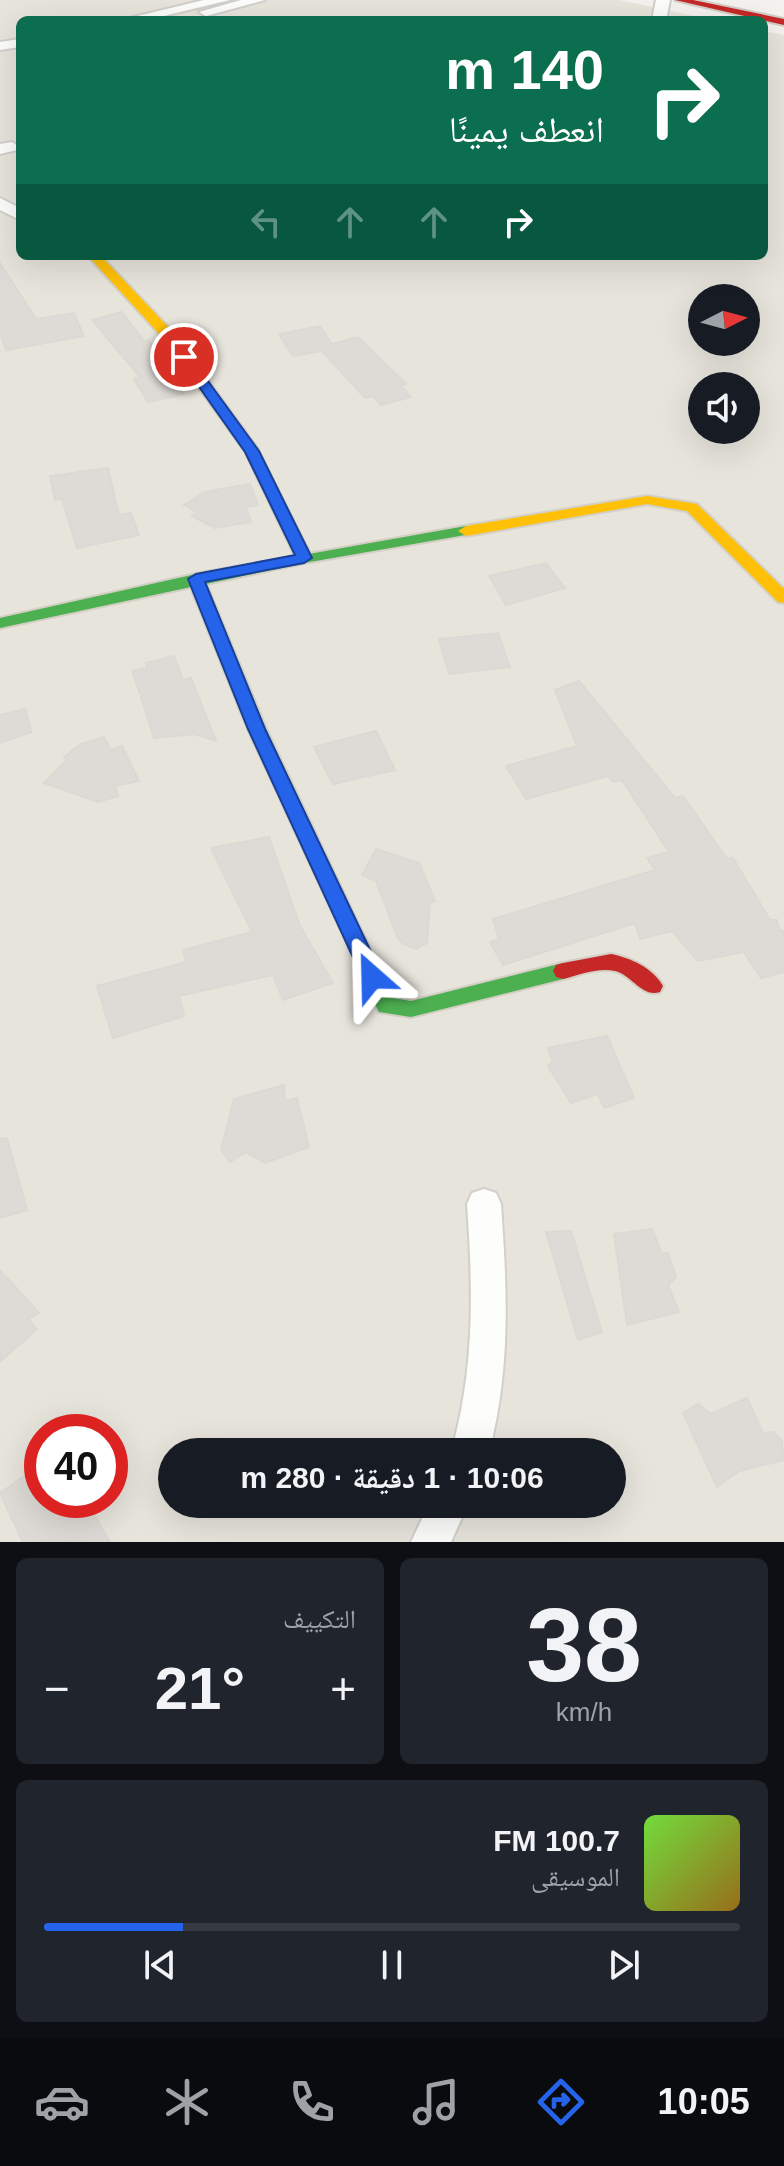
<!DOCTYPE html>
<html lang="ar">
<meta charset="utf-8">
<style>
:root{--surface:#171b24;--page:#20242c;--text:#f1f3f6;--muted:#9ea1a6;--line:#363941;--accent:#2563eb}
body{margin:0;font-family:Helvetica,"Noto Naskh Arabic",sans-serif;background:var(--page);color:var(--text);direction:rtl;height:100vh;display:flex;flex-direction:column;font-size:30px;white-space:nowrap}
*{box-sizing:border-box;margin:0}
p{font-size:26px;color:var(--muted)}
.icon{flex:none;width:44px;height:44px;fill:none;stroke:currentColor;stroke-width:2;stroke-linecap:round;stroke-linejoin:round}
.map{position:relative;height:1542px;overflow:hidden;direction:ltr}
.details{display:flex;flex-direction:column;gap:16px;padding:16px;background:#0d0f14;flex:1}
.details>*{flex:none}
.guide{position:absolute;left:16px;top:16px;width:752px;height:244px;border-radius:12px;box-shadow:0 8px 32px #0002;direction:rtl;background:#0b6e4f;color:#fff;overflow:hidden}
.needle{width:52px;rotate:84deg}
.buttons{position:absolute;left:688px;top:284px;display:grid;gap:16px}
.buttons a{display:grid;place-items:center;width:72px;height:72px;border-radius:50%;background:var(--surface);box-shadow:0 8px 32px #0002;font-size:40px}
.speed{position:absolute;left:24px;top:1414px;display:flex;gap:16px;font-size:40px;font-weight:700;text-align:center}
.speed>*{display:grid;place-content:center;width:104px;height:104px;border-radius:50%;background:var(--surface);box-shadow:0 8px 32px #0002;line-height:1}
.speed .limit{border:12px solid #d22;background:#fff;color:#111}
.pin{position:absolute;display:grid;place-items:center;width:68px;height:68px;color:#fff;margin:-34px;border:4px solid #fff;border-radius:50%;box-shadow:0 2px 8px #0007}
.me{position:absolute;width:88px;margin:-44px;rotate:335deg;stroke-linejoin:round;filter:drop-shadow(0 0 6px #0008)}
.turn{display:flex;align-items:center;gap:28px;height:168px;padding:0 32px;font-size:36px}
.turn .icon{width:104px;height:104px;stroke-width:2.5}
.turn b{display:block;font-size:56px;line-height:68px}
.lanes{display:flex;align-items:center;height:76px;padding:0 32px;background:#0003;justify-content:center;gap:40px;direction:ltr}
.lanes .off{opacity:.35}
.big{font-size:60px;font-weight:700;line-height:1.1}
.details .card{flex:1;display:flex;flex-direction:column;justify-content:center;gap:12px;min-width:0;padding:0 28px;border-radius:12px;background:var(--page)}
.details .dial{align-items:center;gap:0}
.dial b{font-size:104px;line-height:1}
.song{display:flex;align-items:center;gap:24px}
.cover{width:96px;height:96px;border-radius:12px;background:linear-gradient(135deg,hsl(100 70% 55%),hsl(40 70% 35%))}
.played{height:8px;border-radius:4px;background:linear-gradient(90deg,var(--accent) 20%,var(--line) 20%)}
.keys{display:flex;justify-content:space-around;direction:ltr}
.heat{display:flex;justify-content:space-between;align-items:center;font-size:44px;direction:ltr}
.details .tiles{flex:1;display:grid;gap:16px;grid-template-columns:1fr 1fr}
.card:last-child{grid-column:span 2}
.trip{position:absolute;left:158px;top:1438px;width:468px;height:80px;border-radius:40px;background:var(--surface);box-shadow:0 8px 32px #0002;font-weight:700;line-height:80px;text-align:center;direction:rtl}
.tab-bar{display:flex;height:128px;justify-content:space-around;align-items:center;background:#090b0e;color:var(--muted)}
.tab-bar .icon{width:56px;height:56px}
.tab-bar .active{color:var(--accent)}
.tab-bar b{font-size:36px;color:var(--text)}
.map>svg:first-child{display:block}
.residential{fill:#e7e4dc;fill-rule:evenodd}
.building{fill:#dedbd6;stroke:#dcd9d4;stroke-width:2}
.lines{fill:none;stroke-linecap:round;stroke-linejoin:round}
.street-casing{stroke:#d2d0cb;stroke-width:4}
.fast-casing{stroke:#d3cfc5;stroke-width:4}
.slow-casing{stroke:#d3cfc5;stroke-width:4}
.jam-casing{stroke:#d3cfc5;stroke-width:4}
.street{fill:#fdfdfc;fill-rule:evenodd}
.fast{fill:#4caf50;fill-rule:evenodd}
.slow{fill:#ffc107;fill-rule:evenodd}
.jam{fill:#c62828;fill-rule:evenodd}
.route{fill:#2563eb;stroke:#184099;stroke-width:2}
</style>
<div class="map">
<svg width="784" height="1542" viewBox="0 0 784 1542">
<rect width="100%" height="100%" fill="#f4f2ee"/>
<path class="residential" d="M0,0H619L713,20H20V256H764V31L784,35V1542H0ZM702,298H746V342H702ZM702,386H746V430H702ZM42,1432H110V1500H42ZM172,1452H612V1504H172Z"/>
<g class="building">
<path d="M0,263L36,319L74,313L84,336L6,350L0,332Z"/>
<path d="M122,312L144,341L148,340L167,361L163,362L184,394L148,402L134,379L141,378L92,320Z"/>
<path d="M320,326L332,344L358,337L406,384L401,386L411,397L381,405L373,396L365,398L322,351L293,356L279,334Z"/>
<path d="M108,468L119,515L131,513L139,535L77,548L62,499L55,500L50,476Z"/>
<path d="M250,484L258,505L246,507L251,522L215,528L192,516L197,512L184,505L205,492Z"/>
<path d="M546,563L565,588L506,605L489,576Z"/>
<path d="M498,633L510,667L449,674L439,639Z"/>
<path d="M174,656L183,680L191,678L216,741L194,734L154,738L141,697L146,692L140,694L132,671L147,668L146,663Z"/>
<path d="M579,681L675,798L683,796L727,859L733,858L770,920H777L779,929L784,931V972L761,978L744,952L698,961L672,931L640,939L635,923L503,965L490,942L499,939L493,919L655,870L647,858L669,852L622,780L613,782L608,776L526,799L506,766L577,746L555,690Z"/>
<path d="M26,709L31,732L0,743V715Z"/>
<path d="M376,731L395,770L333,784L314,747Z"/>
<path d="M104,737L111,750L122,746L139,781L115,786L118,796L98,802L44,783L67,760L64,757L81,744Z"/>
<path d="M269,837L300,926L333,983L283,1000L273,975L179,996L184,1016L113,1038L97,986L186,962L183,950L252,932L211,848Z"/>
<path d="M376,849L419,863L435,901L430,903L427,943L416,949L403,944L397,936L376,881L362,875Z"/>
<path d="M607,1036L634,1098L604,1108L598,1094L571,1103L548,1066L553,1061L548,1048Z"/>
<path d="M284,1085L285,1101L297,1098L309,1147L265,1163L246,1152L230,1162L221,1150L234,1099Z"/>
<path d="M7,1138L27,1210L0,1218V1139Z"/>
<path d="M652,1229L662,1254L668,1253L676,1277L668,1285L679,1312L627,1325L614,1234Z"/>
<path d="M571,1231L602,1332L578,1340L546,1232Z"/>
<path d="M0,1270L39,1313L28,1319L37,1329L0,1362Z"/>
<path d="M747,1398L763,1433L774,1432L782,1441L784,1460L739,1471L717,1487L683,1413L698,1404L711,1414Z"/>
<path d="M42,1464V1500H86L110,1542H23L0,1493Z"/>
</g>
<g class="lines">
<defs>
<g id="street">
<path d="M204,0H230L147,20H121Z"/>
<path d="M241,0H265L206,16L199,12Z"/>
<path d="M656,0H670L666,20H652Z"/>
<path d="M20,39V47L0,50V42Z"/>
<path d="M12,142L20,147L17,150L0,154V144Z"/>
<path d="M0,198L20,208V220L0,210Z"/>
<path d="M484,1189L496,1193L501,1204C507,1289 511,1369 489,1452H451C475,1370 473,1289 467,1204L472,1193Z"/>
<path d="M429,1504H468L451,1542H411Z"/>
</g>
<path id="fast" d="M466,526L474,531L471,534L304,563L206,584L266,729L393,998L411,1001L563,963L570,965L573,971L570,977L563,979L411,1017L379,1012L376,1006L248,729L191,587L0,628V618L196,574Z"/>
<g id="slow">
<path d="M88,256H101L172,331L257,448L312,558L309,561L304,563L296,558L245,451L162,337Z"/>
<path d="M647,496L697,504L784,589V603L778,602L687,511L647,504L466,536L458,531L466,526Z"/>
</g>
<g id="jam">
<path d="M675,0H693L784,19V25Z"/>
<path d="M611,954C631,958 653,968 663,986L660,992C642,998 632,975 615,971C598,967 579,975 563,979L556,977L553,971L556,965L563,963Z"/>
</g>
</defs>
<use href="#street" class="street-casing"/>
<use href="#fast" class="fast-casing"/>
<use href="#slow" class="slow-casing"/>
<use href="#jam" class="jam-casing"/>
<use href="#street" class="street"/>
<use href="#fast" class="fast"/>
<use href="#slow" class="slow"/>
<use href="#jam" class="jam"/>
</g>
<path class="route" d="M184,353L189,355L259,451L312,558L304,563L205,582L265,729L383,977L372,986L362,977L248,729L188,579L196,574L295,555L245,452L178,357Z"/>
</svg>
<div class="buttons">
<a><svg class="needle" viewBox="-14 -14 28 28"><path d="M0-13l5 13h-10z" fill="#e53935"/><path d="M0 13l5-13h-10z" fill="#9ea1a6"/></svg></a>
<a><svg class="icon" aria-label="sound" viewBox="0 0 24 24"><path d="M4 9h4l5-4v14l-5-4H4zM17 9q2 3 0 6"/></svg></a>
</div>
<div class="speed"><div class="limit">40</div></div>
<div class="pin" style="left:184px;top:357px;background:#d93025"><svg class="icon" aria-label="arrive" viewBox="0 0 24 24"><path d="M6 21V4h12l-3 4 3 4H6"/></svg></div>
<svg class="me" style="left:372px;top:977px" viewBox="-20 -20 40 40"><path d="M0-17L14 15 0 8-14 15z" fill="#2563eb" stroke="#fff" stroke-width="4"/></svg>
<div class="trip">10:06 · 1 دقيقة · 280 m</div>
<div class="guide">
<div class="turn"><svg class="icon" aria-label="right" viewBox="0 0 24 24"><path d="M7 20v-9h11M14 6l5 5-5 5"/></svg><div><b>140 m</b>انعطف يمينًا</div></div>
<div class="lanes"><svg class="icon off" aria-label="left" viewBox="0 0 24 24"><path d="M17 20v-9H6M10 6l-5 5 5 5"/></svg><svg class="icon off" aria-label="ahead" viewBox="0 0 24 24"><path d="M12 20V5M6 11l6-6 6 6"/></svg><svg class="icon off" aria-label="ahead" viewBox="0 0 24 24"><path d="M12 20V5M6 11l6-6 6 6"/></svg><svg class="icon" aria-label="right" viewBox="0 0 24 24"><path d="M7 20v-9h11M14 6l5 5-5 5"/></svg></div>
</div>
</div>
<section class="details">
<div class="tiles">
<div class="card dial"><b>38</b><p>km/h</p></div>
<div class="card"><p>التكييف</p>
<div class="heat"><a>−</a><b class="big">21°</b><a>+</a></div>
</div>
<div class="card">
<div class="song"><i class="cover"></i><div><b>100.7 FM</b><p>الموسيقى</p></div></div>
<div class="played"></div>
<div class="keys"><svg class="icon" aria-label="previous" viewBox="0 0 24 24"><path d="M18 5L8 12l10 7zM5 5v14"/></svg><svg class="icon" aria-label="pause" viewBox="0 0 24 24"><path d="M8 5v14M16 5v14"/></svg><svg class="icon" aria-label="next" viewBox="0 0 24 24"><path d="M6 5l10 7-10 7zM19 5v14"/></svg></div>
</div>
</div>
</section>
<nav class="tab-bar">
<b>10:05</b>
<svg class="icon active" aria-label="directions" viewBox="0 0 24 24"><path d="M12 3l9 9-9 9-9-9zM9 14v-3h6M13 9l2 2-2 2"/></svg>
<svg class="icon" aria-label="music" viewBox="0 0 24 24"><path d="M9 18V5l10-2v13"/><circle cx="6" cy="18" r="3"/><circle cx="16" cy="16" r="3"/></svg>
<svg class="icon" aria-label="phone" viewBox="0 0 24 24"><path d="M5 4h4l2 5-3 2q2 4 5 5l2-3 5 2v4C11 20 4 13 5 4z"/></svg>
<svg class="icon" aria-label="climate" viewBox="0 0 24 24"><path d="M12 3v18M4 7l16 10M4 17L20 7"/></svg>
<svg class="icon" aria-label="car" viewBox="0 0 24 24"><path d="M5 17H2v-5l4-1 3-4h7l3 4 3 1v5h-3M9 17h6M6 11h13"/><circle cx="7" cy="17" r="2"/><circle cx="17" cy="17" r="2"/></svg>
</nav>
